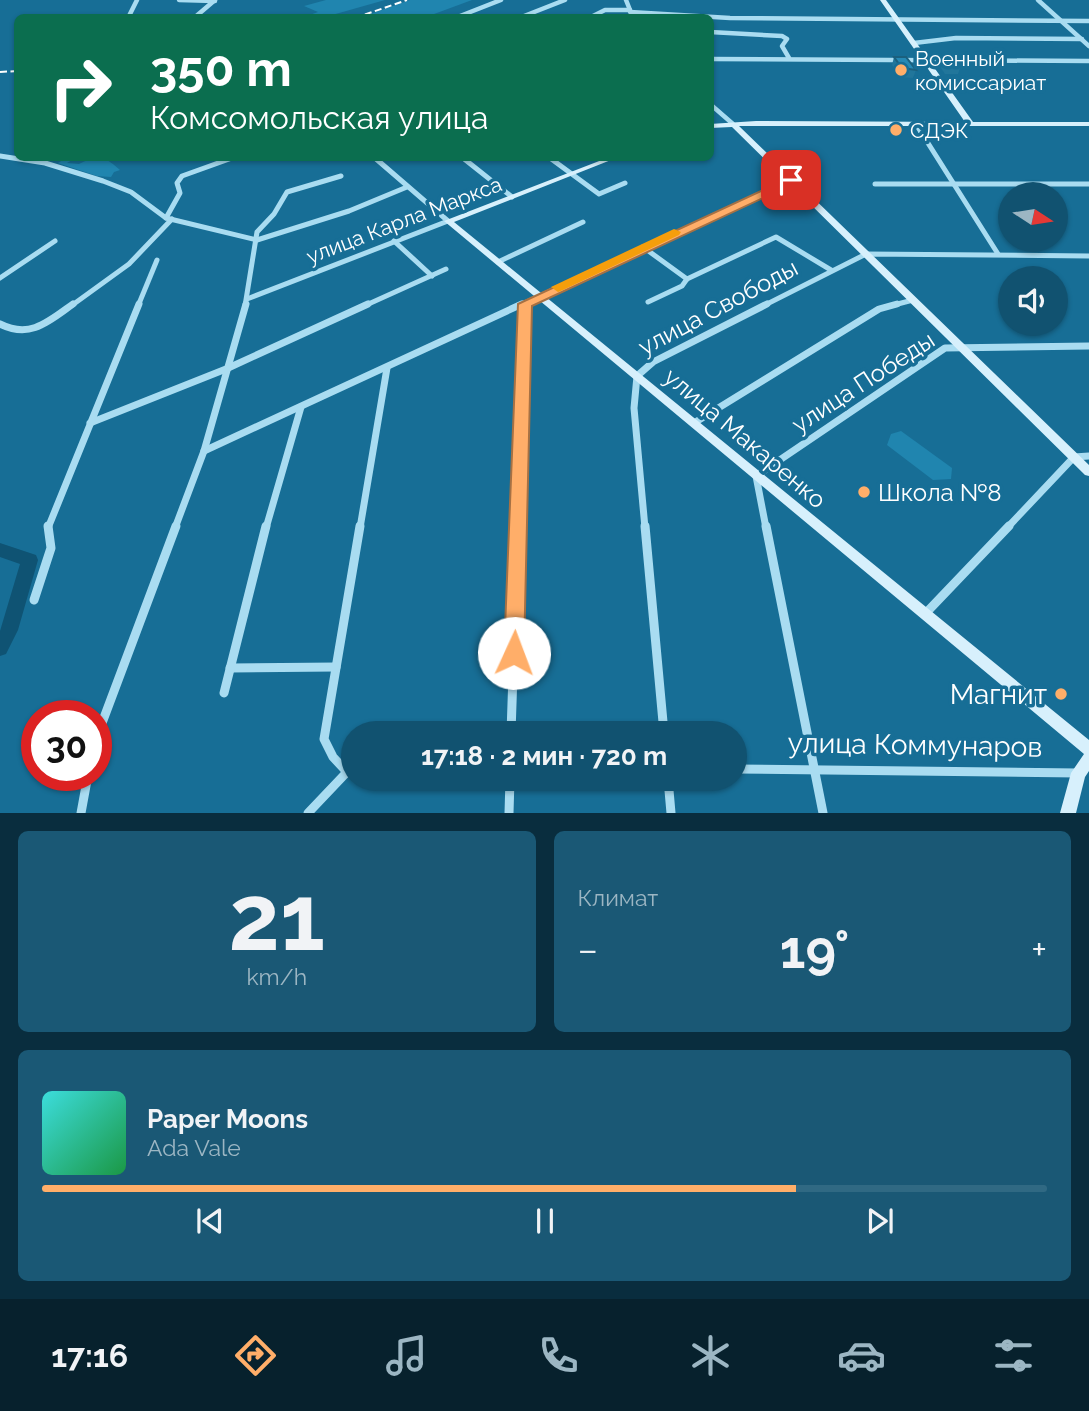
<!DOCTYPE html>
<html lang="ru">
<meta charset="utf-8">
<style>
:root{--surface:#115270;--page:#1a5875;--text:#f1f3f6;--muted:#9cb6c3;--line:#306983;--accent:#ffae69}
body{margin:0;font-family:Raleway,sans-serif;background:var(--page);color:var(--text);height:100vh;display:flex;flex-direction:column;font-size:26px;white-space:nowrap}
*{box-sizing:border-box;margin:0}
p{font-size:23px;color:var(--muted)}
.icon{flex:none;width:38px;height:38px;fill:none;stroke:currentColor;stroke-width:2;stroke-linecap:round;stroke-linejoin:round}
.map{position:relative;height:813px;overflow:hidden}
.drawer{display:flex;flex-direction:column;gap:18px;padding:18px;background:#092d3e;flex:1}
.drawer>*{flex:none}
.top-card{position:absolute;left:14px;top:14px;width:700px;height:147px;border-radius:10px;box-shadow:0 2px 5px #0004;background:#0b6e4f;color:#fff;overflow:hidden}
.needle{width:46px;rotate:102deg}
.buttons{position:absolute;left:998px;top:182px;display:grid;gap:14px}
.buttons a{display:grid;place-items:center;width:70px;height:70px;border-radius:50%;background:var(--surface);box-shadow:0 2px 5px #0004;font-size:35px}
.speed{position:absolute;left:21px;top:700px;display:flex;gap:14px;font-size:35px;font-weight:700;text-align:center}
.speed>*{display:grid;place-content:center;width:91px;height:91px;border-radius:50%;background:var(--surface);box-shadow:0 2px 5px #0004;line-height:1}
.speed .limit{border:10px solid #d22;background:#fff;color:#111}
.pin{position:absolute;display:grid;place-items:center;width:60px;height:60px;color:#fff;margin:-30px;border-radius:14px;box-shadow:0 4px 10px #0006}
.me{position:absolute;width:77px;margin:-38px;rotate:2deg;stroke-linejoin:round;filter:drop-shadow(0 0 5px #0008)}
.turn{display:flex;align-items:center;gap:24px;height:147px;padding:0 21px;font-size:32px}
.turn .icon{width:91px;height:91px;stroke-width:2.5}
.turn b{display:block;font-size:49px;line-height:60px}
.big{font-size:52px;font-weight:700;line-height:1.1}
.drawer .widget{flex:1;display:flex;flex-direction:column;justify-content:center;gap:10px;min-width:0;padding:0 24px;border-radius:10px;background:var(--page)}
.drawer .dial{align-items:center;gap:0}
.dial b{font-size:91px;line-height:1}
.song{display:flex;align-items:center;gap:21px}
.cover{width:84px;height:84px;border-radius:10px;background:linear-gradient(135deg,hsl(180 70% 55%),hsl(140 70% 35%))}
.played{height:7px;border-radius:4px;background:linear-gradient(90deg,var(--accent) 75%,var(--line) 75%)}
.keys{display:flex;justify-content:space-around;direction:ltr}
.heat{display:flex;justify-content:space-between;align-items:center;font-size:38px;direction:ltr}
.drawer .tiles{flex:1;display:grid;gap:18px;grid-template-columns:1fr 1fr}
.widget:last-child{grid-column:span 2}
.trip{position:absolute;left:341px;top:721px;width:406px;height:70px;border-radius:35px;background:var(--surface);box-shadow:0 2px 5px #0004;font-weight:700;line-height:70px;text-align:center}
.tabs{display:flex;height:112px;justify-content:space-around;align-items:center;background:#07212d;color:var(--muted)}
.tabs .icon{width:49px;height:49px}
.tabs .selected{color:var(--accent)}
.tabs b{font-size:32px;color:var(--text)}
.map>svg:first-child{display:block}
.green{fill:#2085af}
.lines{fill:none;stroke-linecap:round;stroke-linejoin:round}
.river{fill:#0f5373;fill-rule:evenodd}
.street-far3{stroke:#a9dcf1;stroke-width:4.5}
.street-far2{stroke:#a9dcf1;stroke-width:5}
.street-far1{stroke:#a9dcf1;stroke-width:7}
.street{stroke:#a9dcf1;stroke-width:9}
.secondary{fill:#d7f0fc;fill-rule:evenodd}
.rail{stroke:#fff;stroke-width:2;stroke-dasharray:7 3.5;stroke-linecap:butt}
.wall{fill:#21769b}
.building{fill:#2689b4;stroke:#1b607e;stroke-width:2}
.route{fill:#ffae69;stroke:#a67144;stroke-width:2}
.slow{fill:#f59e0b}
.poi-dot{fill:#ffae69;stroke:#176e96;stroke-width:2.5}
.labels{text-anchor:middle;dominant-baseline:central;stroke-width:7;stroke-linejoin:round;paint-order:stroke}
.far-poi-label{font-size:21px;fill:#fff;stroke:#176e96;text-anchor:start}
.far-street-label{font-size:21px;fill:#fff;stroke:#176e96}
.street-label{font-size:24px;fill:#fff;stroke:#176e96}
.poi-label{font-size:24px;fill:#fff;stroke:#176e96;text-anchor:start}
.near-poi-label{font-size:28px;fill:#fff;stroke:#176e96;text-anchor:end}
.near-street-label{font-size:28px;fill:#fff;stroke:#176e96}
</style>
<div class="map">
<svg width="1089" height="813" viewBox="0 0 1089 813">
<rect width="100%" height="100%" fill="#176e96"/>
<g class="green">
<path d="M326,0H385L325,17H304L318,12L304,6Z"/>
<path d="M410,0H472L426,17H362Z"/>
<path d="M66,158H75L67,163L79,164C98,155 102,154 120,170L114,172L111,177L97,176L58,163Z"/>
<path d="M901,431L952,468L951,479L933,480L887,445L891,434Z"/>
</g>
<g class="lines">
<path class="river" d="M0,543L36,555L38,560L18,630L6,654L0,656V631L20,564L0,557Z"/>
<g class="street-far3">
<path d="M179,0L215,1"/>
<path d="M626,0L630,10"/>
<path d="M1038,0L1089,46"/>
<path d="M630,12L730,18L1089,21"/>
<path d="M128,18L137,0"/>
<path d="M194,18L215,0"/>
<path d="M455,18L501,0"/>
<path d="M519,18L565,0"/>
<path d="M589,18L605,10H630"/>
<path d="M710,32L782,36L787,39L782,46L789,58"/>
<path d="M914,43L956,38L1082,39"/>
<path d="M710,59L1089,61"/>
<path d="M710,104L733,124"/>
<path d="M915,123L922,134"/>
</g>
<g class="street-far2">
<path d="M921,132L998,254"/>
<path d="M0,156L45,163L103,181L131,192L166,218L257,240L349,211L407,187"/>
<path d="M375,158L448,221"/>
<path d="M463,158L512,197"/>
<path d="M550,158L599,194L625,183"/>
<path d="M875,184H1089"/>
<path d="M166,218L180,193L177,183L182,176L232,158"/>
<path d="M394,241L432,276"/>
<path d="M643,247L687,279"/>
<path d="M498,262L583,222"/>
<path d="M0,278L55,241"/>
<path d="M247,299L448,221"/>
<path d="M648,302L682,286L687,279L776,237L831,270"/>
<path d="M71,306L129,264L172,219"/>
<path d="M138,306L157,260"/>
<path d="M245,306L257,232L274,214L287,192L341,176"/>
<path d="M364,306L446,269"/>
<path d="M518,306L791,180"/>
<path d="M763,306L866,254L1089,256"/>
<path d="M890,306L913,300"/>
</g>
<g class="street-far1">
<path d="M0,324C30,339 48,322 73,304"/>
<path d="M90,423L226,369L368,304"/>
<path d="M694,423L879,309L897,304"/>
<path d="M204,451L522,304"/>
<path d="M48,528L139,304"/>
<path d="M175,528L204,451L246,304"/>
<path d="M266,528L301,407"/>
<path d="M360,528L387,368"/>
<path d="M518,528L525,304"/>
<path d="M645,528L634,408L637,376L653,362L767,304"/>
<path d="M766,528L756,476L945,348L1089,346"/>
<path d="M1007,528L1074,457L1089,456"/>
</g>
<g class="street">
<path d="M645,526L664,733"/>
<path d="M766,526L823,813"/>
<path d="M34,600L51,548L48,526"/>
<path d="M925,614L1009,526"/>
<path d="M230,668L336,667"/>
<path d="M224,693L266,526"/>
<path d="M511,733L518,526"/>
<path d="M96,739L176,526"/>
<path d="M735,769L1078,773"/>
<path d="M347,772L333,757L324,739L360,526"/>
<path d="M668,779L671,813"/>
<path d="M81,813L88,775"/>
<path d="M308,813L347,772L354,769"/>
<path d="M509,813L510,779"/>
</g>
<g class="secondary">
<path d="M880,0H886L973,122H1089V126H739L1089,465V476L1085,475L732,127L710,128V124L756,121L965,122Z"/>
<path d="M607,158H616L454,222L1089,740V771L1085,777L1076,813H1060L1071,773L1084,754L444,221Z"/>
</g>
<g class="rail">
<path d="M355,18L407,0"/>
<path d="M0,72L18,71"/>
</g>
</g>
<g class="wall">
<path d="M894,57L916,70L913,78L900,77L892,65Z"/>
<path d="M942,57L961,65L958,74H945L939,65Z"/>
</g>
<g class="building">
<path d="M894,57H906L916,70L902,68Z"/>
<path d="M942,57H955L961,65H948Z"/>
</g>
<path class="route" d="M791,177L795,178V183L532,306L524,653L521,660L514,662L507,660L504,653L518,304Z"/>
<path class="slow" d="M674,229L681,232L679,235L563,290L558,292L551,287Z"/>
<g class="poi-dot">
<circle cx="901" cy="70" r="7"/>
<circle cx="896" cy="130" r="7"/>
<circle cx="864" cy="492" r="7"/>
<circle cx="1061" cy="694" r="7"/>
</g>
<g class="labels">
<g class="far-poi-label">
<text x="915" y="58">Военный<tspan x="915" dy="24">комиссариат</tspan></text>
<text x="910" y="130">СДЭК</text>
</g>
<g class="far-street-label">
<text transform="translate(404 220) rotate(-21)">улица Карла Маркса</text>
</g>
<g class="street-label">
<text transform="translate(718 307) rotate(-28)">улица Свободы</text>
<text transform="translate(863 382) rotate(-33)">улица Победы</text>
<text transform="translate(745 438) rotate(40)">улица Макаренко</text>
</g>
<g class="poi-label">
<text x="878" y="492">Школа №8</text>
</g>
<g class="near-poi-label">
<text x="1047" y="694">Магнит</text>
</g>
<g class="near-street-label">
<text transform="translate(915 745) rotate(1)">улица Коммунаров</text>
</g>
</g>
</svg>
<div class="buttons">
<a><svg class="needle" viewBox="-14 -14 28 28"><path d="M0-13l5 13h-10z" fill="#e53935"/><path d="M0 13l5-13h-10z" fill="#9cb6c3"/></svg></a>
<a><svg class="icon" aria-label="sound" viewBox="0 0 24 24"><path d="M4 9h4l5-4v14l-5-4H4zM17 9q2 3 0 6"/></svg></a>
</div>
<div class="speed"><div class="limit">30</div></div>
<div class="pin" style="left:791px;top:180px;background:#d93025"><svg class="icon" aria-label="arrive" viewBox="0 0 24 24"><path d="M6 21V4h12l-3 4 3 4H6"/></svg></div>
<svg class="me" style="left:514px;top:653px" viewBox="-20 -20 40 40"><circle r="19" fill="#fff"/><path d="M0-13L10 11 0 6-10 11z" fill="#ffae69"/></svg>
<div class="trip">17:18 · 2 мин · 720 m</div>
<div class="top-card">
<div class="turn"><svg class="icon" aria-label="right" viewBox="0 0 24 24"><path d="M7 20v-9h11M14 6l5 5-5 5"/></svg><div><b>350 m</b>Комсомольская улица</div></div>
</div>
</div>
<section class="drawer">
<div class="tiles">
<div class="widget dial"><b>21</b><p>km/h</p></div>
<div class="widget"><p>Климат</p>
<div class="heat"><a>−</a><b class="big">19°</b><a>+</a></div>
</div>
<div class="widget">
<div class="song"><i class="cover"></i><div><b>Paper Moons</b><p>Ada Vale</p></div></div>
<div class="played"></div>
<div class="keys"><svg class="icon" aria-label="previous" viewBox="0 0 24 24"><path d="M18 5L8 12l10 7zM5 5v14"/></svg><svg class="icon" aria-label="pause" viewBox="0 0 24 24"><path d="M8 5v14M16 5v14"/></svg><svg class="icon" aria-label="next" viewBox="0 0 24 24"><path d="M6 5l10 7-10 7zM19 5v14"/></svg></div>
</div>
</div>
</section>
<nav class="tabs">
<b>17:16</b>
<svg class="icon selected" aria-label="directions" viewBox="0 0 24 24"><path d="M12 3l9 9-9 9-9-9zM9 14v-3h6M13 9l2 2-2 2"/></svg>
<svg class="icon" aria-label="music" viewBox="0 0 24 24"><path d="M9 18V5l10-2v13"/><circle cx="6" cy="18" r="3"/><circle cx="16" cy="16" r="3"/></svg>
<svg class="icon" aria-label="phone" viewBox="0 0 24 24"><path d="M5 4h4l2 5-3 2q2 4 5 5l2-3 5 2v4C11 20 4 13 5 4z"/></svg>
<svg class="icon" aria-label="climate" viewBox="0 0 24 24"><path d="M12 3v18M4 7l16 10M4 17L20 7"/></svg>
<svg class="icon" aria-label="car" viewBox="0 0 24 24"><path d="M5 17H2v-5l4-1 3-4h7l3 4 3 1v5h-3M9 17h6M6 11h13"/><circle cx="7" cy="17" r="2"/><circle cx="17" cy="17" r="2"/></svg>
<svg class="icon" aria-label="filters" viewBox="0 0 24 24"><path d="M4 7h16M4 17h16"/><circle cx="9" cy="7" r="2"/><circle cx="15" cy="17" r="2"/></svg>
</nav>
